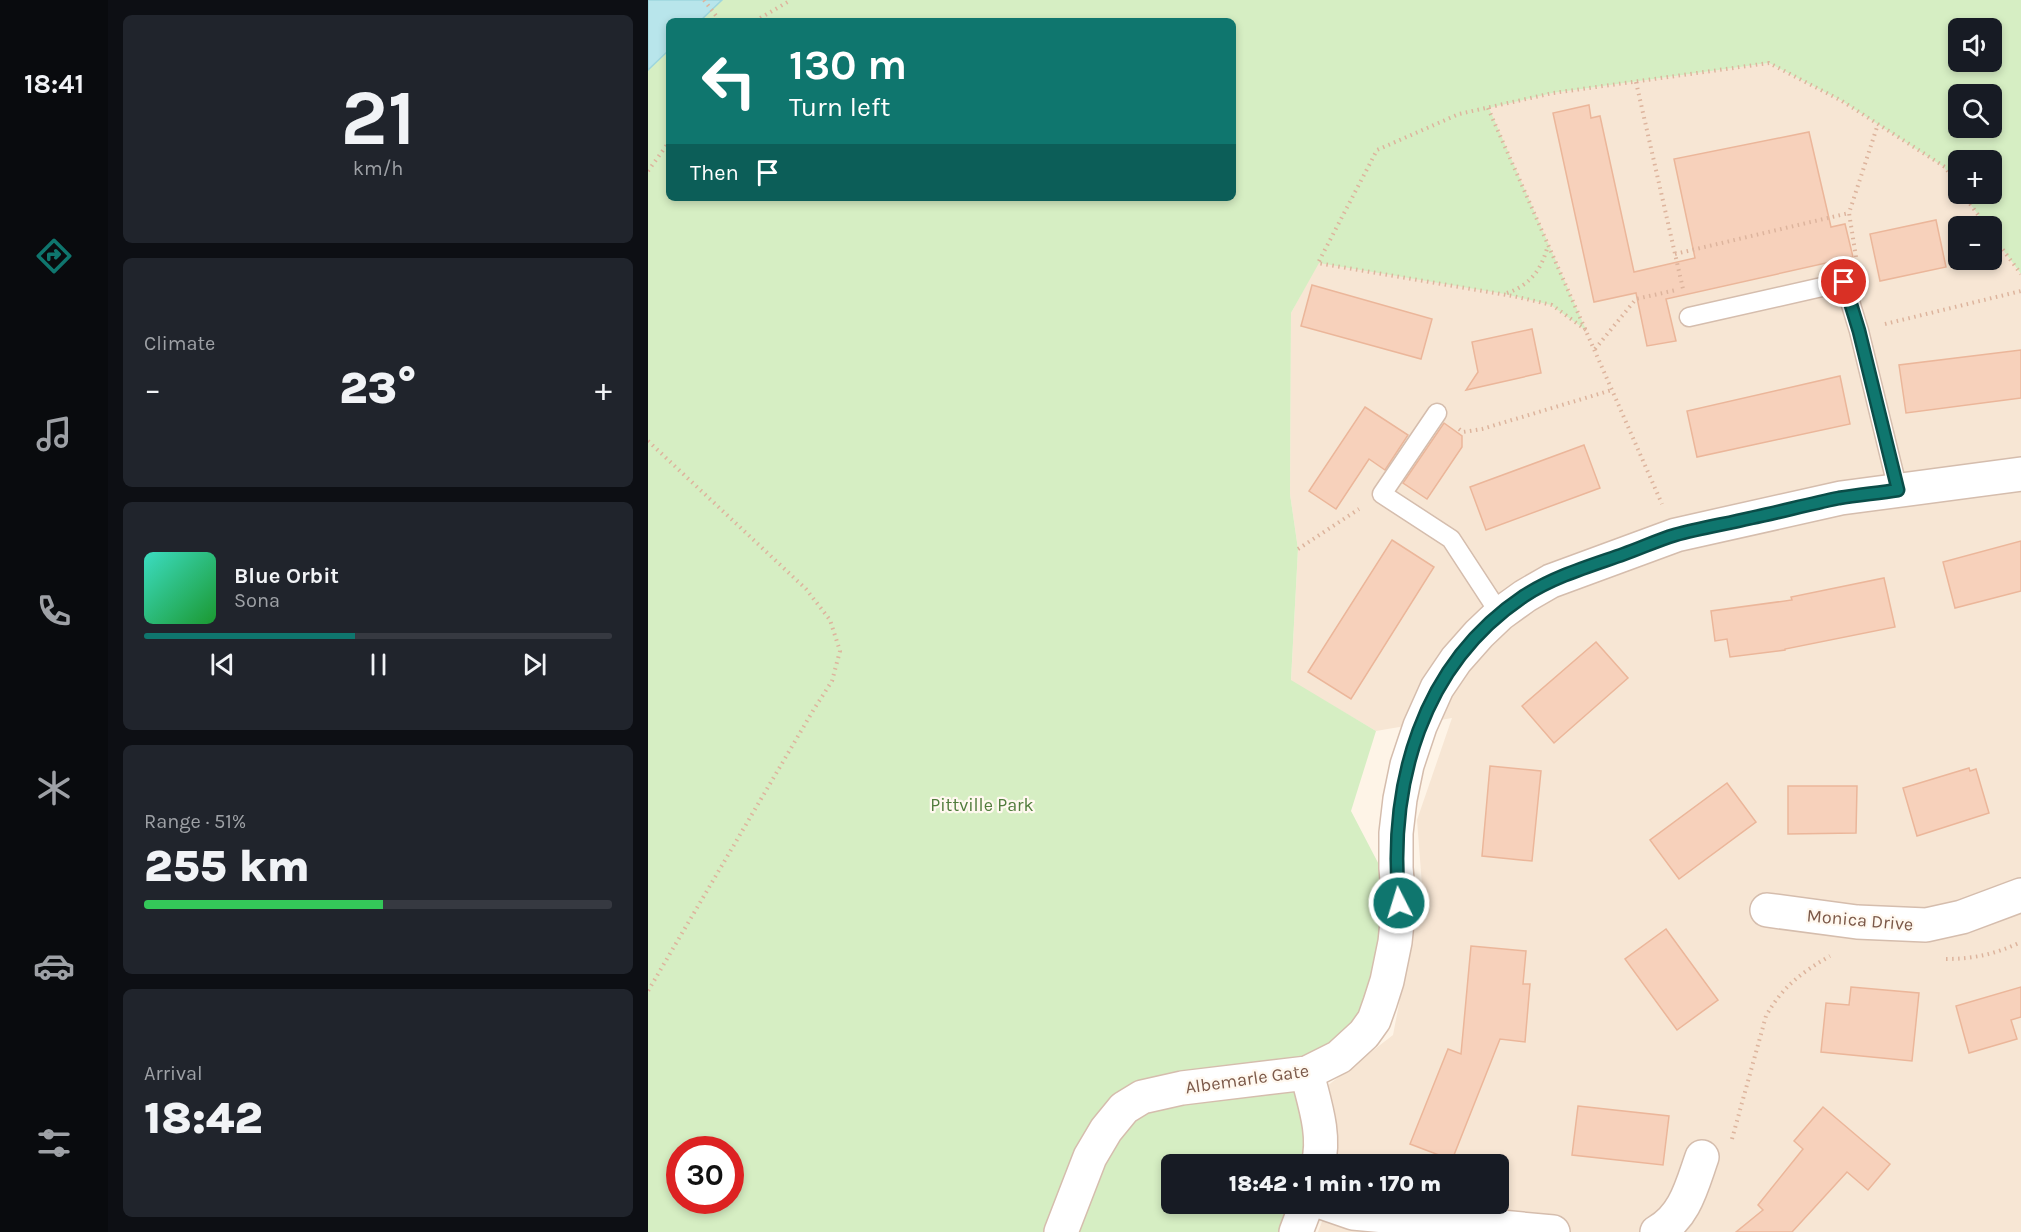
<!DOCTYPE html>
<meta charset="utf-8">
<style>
:root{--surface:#171b24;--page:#20242c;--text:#f1f3f6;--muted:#9ea1a6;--line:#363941;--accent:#0f766e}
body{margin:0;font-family:Karla,sans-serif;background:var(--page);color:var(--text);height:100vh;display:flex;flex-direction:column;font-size:22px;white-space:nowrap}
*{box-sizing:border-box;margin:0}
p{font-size:20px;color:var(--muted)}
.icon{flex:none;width:33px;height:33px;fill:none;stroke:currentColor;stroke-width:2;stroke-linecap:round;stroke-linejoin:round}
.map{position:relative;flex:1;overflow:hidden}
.panel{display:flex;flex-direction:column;gap:15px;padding:15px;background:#0d0f14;width:540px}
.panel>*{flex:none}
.banner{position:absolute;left:18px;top:18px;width:570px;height:183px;border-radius:9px;box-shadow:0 3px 9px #0003;background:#0f766e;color:#fff;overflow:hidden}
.tools{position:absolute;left:1300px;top:18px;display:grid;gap:12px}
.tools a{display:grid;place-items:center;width:54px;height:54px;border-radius:9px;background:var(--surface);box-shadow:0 3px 9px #0003;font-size:30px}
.speed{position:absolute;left:18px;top:1136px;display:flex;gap:12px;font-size:30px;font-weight:700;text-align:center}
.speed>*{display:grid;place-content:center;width:78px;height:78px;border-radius:50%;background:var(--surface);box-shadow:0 3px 9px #0003;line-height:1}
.speed .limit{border:9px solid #d22;background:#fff;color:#111}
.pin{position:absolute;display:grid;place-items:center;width:51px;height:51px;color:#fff;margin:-26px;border:3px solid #fff;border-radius:50%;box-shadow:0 2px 6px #0007}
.me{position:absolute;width:66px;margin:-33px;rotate:355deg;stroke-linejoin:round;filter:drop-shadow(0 0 4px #0008)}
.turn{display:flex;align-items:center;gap:21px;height:126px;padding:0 24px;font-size:27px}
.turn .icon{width:78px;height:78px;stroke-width:2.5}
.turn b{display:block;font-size:42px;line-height:51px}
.then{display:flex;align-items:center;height:57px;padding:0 24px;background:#0003;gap:12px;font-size:22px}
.big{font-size:45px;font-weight:800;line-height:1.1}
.panel .widget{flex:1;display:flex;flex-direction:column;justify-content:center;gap:9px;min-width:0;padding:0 21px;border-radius:9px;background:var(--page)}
.panel .dial{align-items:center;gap:0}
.dial b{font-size:78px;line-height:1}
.song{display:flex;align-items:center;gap:18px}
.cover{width:72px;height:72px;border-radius:9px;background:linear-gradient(135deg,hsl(170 70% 55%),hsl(130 70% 35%))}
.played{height:6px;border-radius:3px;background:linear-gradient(90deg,var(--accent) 45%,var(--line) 45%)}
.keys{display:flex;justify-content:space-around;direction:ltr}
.heat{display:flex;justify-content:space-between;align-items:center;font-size:33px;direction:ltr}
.charge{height:9px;border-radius:4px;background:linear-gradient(90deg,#34c759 51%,var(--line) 0)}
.trip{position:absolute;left:513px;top:1154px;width:348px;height:60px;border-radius:9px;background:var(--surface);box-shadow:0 3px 9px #0003;font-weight:800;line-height:60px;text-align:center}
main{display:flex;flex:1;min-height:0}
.menu{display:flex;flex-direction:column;width:108px;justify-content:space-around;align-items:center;background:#090b0e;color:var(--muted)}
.menu .icon{width:42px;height:42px}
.menu .current{color:var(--accent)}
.menu b{font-size:27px;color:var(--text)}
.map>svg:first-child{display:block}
.residential{fill:#f7e6d4}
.green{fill:#d6eec3;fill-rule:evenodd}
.water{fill:#b8e5eb;stroke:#9dd6de;stroke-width:1.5}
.building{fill:#f7d1bb;stroke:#ebb69a;stroke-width:1.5}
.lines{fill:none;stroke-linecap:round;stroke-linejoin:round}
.lane-casing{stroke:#d5bdad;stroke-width:21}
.street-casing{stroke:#d5bdad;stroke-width:36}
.path{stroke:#ddb49d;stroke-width:4;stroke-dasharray:1.5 4.5;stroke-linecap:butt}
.lane{stroke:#fff;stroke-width:18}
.street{stroke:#fff;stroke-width:33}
.route-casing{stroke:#0a4d48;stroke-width:15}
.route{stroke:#0f766e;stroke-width:10}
.labels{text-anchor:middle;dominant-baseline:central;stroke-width:4.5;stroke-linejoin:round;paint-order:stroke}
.park-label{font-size:18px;fill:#517c3c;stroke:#fff8ef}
.street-label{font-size:18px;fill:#7b5848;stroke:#fff8ef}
</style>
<main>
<nav class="menu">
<b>18:41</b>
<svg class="icon current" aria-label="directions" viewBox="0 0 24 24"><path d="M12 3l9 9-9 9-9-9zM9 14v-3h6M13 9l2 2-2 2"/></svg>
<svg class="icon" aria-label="music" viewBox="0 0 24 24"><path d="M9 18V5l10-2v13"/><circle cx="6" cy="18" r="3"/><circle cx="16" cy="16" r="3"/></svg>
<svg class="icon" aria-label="phone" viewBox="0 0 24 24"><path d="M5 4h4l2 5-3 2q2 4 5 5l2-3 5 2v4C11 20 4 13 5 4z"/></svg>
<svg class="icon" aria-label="climate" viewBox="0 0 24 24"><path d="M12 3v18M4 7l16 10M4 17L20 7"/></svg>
<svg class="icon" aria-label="car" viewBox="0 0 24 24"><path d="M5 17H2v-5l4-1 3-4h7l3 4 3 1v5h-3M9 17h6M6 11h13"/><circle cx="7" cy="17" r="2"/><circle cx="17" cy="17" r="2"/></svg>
<svg class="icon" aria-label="filters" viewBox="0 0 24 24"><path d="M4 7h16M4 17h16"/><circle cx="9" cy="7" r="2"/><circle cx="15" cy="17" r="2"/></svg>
</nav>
<section class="panel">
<div class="widget dial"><b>21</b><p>km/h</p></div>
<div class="widget"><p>Climate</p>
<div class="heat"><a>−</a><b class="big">23°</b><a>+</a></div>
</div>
<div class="widget">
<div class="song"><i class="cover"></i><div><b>Blue Orbit</b><p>Sona</p></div></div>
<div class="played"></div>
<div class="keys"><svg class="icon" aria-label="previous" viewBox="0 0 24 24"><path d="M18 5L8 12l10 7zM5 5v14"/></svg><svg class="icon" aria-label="pause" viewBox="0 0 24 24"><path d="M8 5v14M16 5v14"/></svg><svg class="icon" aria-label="next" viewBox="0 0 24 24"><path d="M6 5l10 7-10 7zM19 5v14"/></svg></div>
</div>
<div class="widget"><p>Range · 51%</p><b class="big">255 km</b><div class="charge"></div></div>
<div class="widget"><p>Arrival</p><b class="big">18:42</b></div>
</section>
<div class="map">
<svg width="1373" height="1232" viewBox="0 0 1373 1232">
<rect width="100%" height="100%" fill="#fef4e7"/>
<path class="residential" d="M1121,63L1194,101L1297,167L1311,187V194H1315L1338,226H1311V260H1344V235L1373,274V1232H670L681,1203H850V1164H690L679,1086L745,1035L774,885L769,820L804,718L728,731L643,681L650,549L642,494L643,313L670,263L811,114L905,93Z"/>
<path class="green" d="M0,0H1373V274L1344,235V226H1338L1315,194H1344V160H1311V187L1296,167L1194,101L1121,63L905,93L841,108L938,330L903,305L857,294L671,263L643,313L642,494L650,549L643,680L728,731L703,811L751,903L739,981L678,1065L670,1164H524V1203H659L648,1232H0ZM21,21H585V198H21ZM1311,28H1344V62H1311ZM1311,94H1344V128H1311ZM32,1149H82V1200H32Z"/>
<path class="water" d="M0,0H74L52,21H21V50L0,70Z"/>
<g class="building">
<path d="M941,105L943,118L952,116L986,272L1047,258L1026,159L1161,132L1183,227L1197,224L1205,257L1018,299L1028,341L999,346L988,293L946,302L905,113Z"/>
<path d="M1288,220L1298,267L1232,281L1222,234Z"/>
<path d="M664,285L784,319L773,359L653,326Z"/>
<path d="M884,329L893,373L818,390L830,372L824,342Z"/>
<path d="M1373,350V398L1258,413L1251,365Z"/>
<path d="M1192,376L1202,424L1049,457L1039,411Z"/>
<path d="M717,407L760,435L737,470L721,459L688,509L661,491Z"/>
<path d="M796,423L814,436V447L779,499L755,483Z"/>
<path d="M936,445L952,488L838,530L822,487Z"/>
<path d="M744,540L786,567L703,699L660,672Z"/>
<path d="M1373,541V591L1307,608L1295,562Z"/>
<path d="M1236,578L1247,627L1137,649V650L1082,657L1079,639L1067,641L1063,611L1144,600L1143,597Z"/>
<path d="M948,642L980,678L906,743L874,706Z"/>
<path d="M842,766L893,771L884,861L834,856Z"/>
<path d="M1321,768L1322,771L1328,769L1341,813L1269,836L1255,788Z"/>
<path d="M1079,783L1108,822L1031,879L1002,840Z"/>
<path d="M1140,786H1209L1208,833L1140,834Z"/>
<path d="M1018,929L1070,1000L1029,1030L977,959Z"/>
<path d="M823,946L878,951L875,984H882L877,1042L852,1039L804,1160L762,1144L800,1049L813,1054Z"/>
<path d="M1203,987L1271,993L1264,1061L1173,1052L1178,1003L1201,1005Z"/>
<path d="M1373,987V1017L1363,1020L1369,1039L1321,1053L1308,1006Z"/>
<path d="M930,1106L1021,1116L1015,1165L924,1155Z"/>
<path d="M1175,1107L1242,1164L1220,1190L1199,1172L1144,1232H1088L1115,1210L1110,1205L1155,1149L1146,1141Z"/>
</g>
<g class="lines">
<defs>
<g id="lane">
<path d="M1041,317L1196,282L1211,331L1250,490"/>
<path d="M789,413L734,494L803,539L852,614"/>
</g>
<g id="street">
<path d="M1119,910L1209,922L1278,925L1314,917L1373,895"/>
<path d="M659,1073C666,1102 678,1135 670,1164"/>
<path d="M676,1203L705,1213L905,1232"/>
<path d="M413,1232L442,1157L458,1130L476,1108L494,1097L534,1088L659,1073L691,1057L716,1034L726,1020L732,1003L739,981L747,942L751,903L748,868V833L752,799L759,765L772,726L789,688L808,660L831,634L852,614L877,596L903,581L1028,535L1193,498L1373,474"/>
<path d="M648,1232L659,1203"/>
<path d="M1009,1232C1037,1217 1044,1185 1054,1157"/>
</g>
</defs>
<use href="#lane" class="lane-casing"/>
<use href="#street" class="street-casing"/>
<g class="path">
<path d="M56,0L72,21"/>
<path d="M107,21L143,0"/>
<path d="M988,82L1035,289"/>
<path d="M840,108L1014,504"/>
<path d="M0,171L21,142"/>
<path d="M1315,194L1338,226"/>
<path d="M1344,235L1373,274"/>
<path d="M1027,254L1201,213"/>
<path d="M1208,257L1201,213L1230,124"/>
<path d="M859,293C883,285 894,268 900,245"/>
<path d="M1237,324L1373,291"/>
<path d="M938,330L904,305L865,296L670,263L729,150L811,114L905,93L1121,63L1194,101L1297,167L1311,187"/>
<path d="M947,349L988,299L1028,290"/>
<path d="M811,429L815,432L834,429L964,390"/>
<path d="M0,441L158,589L182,620L192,651L184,681L166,709L0,991"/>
<path d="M650,549L711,509"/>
<path d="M1298,959C1325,959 1348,954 1373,942"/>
<path d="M1084,1139L1118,1016C1134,987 1154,972 1182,956"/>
</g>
<use href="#lane" class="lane"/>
<use href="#street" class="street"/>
</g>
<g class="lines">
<defs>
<path id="route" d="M751,903C740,784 773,665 876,596C907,576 942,566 976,554C993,548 1010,540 1027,535C1052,528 1078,524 1103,518C1132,512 1161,504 1191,498C1210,495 1230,493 1250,490L1211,331L1196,282"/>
</defs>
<use href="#route" class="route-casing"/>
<use href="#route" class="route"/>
</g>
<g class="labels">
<g class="park-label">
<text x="334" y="805">Pittville Park</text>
</g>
<g class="street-label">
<text transform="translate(1212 920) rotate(5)">Monica Drive</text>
<text transform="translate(599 1079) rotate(-8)">Albemarle Gate</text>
</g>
</g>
</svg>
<div class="tools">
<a><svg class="icon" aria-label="sound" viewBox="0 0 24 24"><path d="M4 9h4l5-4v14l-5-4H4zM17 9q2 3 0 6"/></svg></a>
<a><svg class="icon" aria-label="search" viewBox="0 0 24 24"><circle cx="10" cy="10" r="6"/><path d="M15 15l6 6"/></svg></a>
<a>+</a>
<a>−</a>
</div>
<div class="speed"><div class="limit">30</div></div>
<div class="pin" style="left:1196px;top:282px;background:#d93025"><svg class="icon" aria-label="arrive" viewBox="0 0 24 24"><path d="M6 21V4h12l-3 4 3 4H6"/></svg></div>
<svg class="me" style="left:751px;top:903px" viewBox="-20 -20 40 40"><circle r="17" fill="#0f766e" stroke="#fff" stroke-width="3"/><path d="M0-11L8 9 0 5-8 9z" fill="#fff"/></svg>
<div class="trip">18:42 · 1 min · 170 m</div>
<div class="banner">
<div class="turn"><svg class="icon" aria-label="left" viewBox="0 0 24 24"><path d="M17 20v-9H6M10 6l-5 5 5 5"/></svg><div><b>130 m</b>Turn left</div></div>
<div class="then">Then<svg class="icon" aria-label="arrive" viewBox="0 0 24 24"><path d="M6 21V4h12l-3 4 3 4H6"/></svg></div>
</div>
</div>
</main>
